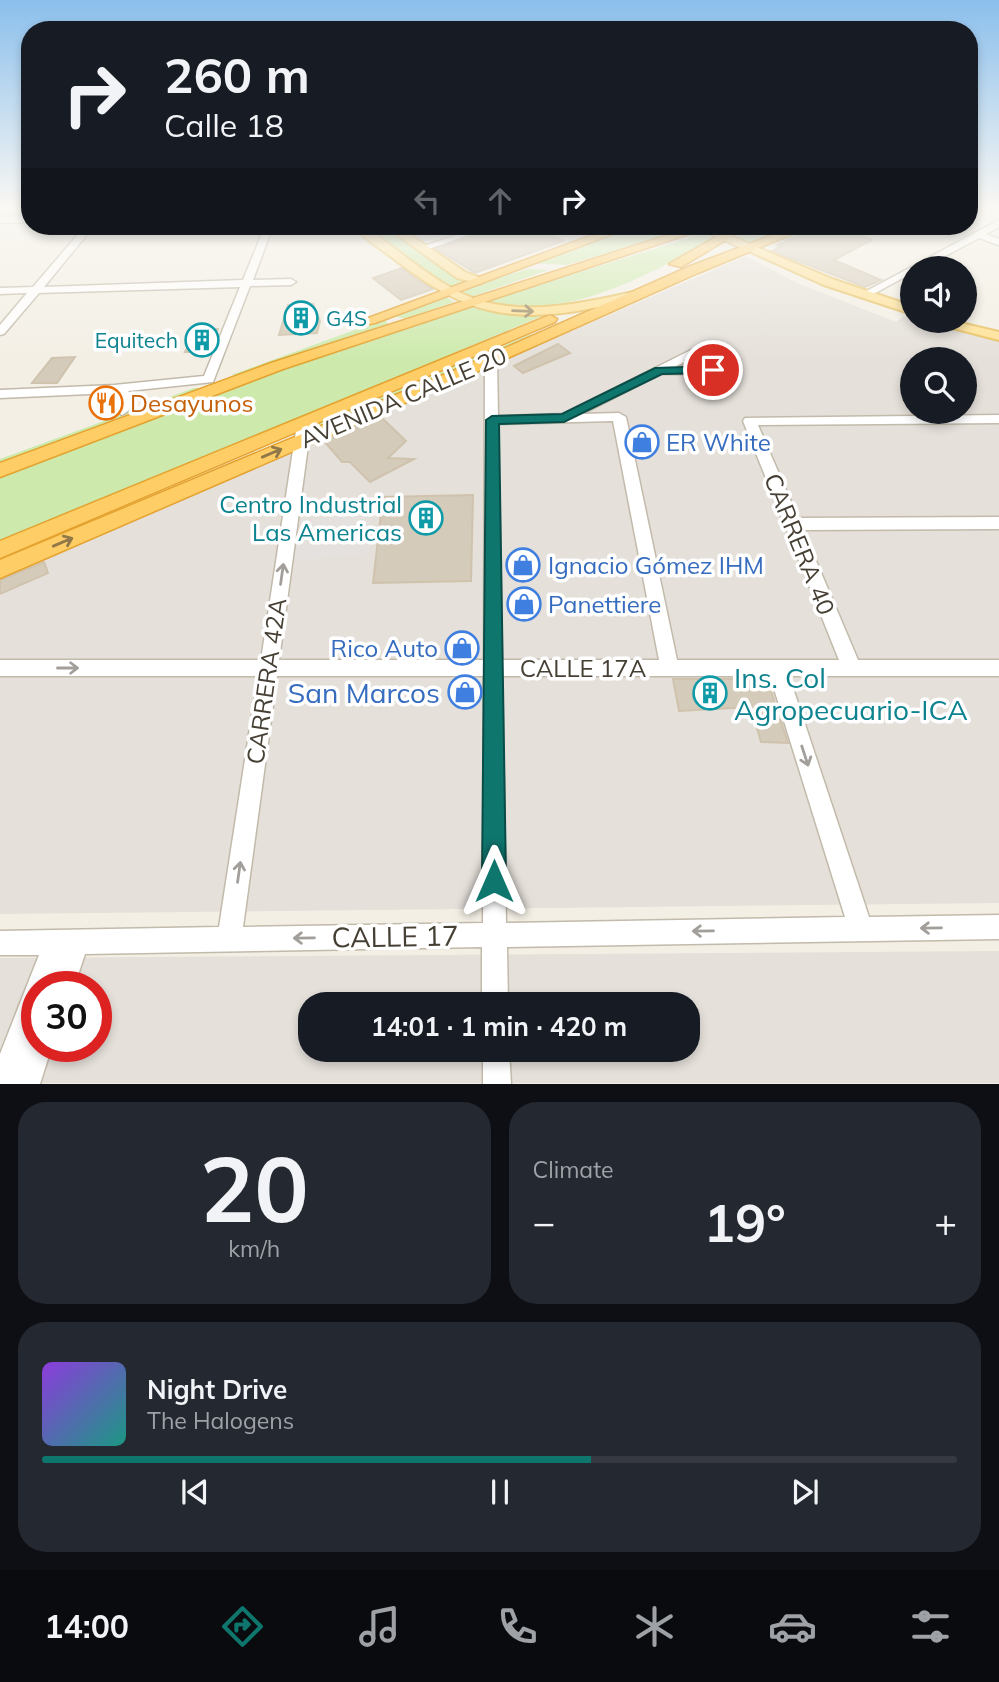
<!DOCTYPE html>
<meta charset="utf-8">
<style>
:root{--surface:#171b24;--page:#242831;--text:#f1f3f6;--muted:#9ea1a6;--line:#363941;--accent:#0f766e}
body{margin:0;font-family:Mulish,sans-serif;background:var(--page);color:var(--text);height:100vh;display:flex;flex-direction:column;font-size:26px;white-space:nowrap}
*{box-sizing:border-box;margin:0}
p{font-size:23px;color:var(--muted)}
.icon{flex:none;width:38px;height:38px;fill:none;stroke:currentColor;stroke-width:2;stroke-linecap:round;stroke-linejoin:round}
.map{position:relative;height:1084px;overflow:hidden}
.side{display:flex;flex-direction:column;gap:18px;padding:18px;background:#0d0f14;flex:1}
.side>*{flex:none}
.guide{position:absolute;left:21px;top:21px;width:957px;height:214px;border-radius:28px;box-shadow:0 4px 10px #0003;background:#171b24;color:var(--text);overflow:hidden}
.tools{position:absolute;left:900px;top:256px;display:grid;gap:14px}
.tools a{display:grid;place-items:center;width:77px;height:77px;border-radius:50%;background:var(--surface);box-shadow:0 4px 10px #0003;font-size:35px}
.speed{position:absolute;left:21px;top:971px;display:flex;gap:14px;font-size:35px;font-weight:700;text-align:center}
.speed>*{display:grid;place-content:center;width:91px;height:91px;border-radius:50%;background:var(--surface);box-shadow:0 4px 10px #0003;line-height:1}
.speed .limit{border:10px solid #d22;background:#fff;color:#111}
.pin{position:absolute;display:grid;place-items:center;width:60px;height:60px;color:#fff;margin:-30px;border:4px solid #fff;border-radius:50%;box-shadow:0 2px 7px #0007}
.me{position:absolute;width:77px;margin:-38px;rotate:0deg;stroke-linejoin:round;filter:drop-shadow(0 0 5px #0008)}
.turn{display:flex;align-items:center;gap:24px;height:147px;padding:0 28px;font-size:32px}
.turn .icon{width:91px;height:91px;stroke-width:2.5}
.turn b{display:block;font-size:49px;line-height:60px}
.lanes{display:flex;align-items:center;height:66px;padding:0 28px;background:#0003;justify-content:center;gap:35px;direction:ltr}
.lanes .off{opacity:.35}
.big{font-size:52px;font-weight:700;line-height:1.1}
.side .tile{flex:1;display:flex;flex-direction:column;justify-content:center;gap:10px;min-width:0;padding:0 24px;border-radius:28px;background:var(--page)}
.side .dial{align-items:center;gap:0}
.dial b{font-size:91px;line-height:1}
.song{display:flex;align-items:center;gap:21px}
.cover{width:84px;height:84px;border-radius:10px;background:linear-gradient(135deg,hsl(270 70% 55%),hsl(170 70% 35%))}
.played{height:7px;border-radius:4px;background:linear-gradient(90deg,var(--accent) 60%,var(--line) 60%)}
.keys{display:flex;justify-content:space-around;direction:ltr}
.heat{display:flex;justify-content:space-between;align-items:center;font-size:38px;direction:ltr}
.side .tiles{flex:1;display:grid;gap:18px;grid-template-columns:1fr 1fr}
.tile:last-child{grid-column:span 2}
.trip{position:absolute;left:298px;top:992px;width:402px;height:70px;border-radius:28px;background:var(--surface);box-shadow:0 4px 10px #0003;font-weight:700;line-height:70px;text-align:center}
.tabs{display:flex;height:112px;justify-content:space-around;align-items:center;background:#090b0e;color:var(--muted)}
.tabs .icon{width:49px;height:49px}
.tabs .on{color:var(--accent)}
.tabs b{font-size:32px;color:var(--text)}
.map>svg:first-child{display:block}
.industrial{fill:#e5e0da;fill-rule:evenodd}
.green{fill:#cdeaac}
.parking{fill:#e4e1de}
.building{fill:#d5cbba;stroke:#d0c3ad;stroke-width:2}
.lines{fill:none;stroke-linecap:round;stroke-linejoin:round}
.minor-casing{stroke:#c2baaa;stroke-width:3}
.major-casing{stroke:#e8c05e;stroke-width:4}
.highway-casing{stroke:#e4a22f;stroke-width:3}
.minor{fill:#fff;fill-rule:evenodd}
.major{fill:#ffe193;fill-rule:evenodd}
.highway{fill:#ffcd65;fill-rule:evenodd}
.oneway{stroke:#99885f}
.oneway2{stroke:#907848}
.oneway3{stroke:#a29f9a}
.route{fill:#0f766e;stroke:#0a4d48;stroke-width:2}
.labels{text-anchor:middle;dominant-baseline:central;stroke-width:7;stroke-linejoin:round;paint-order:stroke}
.far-culture-label{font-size:21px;fill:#0d838f;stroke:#fff;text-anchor:start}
.street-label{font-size:24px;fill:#463f34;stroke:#fff}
.food-label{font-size:24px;fill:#c56008;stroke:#fff;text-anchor:start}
.shop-label{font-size:24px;fill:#366cbe;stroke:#fff;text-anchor:start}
.culture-label{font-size:24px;fill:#0d838f;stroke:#fff;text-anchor:end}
.near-culture-label{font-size:28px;fill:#0d838f;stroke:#fff;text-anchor:start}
.near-shop-label{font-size:28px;fill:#366cbe;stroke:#fff;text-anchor:end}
.near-street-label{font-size:28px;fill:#463f34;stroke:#fff}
</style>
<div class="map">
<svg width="999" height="1084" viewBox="0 0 999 1084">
<rect width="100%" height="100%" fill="#f3efe5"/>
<g class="industrial">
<path d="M746,256L797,283L896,322L903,317L999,339V903L0,914V577ZM912,359H964V411H912Z"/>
<path d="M999,951V1083H0V958ZM37,987H96V1046H37ZM310,1004H688V1050H310Z"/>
</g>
<g class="green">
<path d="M364,226H385L470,281L450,288Z"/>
<path d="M635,226L692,227L567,265L531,263Z"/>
<path d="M751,226H800L752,246L734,238Z"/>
<path d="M703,234L719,237C645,275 567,323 482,302Z"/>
<path d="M528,269L548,270L468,298L455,291Z"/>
<path d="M445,296L454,302L406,319L394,316Z"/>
<path d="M470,306L506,314H547L0,543V476L287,367Z"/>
<path d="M385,319L388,324L381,327L238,375H231Z"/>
<path d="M547,333L316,432L313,426L529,335Z"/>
<path d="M194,388H204L0,465V459Z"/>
</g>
<g class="parking">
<path d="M422,226H439L452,234L424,242L407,231Z"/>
<path d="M370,515L369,554L293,560L301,520Z"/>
</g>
<g class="building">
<path d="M505,226H536L563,241L475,273L436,249Z"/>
<path d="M819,226H835L872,240L834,260L881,280L865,287L772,251L781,246L777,245Z"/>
<path d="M402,268L418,280L433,289L401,300L373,278Z"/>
<path d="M313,304L320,321L317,333L279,335L288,305Z"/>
<path d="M197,329H218L207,352H185Z"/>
<path d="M558,344L570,353L523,373L514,366Z"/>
<path d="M75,357L57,383H32L52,358Z"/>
<path d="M380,416L406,441L388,458L414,459L370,482L350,462H342L324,441Z"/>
<path d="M473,495L471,581L373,583L383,497Z"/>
<path d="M44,562L48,573L0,594V580Z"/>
<path d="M673,679H767L788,743L761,742L751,707L679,711Z"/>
<rect x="457" y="684" width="17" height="16"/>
</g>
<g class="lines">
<defs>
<g id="minor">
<path d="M30,216V222L0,223V217Z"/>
<path d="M999,220V227L986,234L999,239V245L979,238L923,268H912V273L868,297L859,295Z"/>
<path d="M85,226H94L44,287L243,280L265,226H273L253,280L291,279L296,282L291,285L250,286L213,382L128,391L134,396L128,411L122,415L116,411L121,397L112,393L0,398V390L114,385L204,376L240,287L39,293L4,334L0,335V325L27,293L0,294V288L33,287Z"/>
<path d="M483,226H495L426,250L418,248Z"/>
<path d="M589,226H600L612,233L604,235Z"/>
<path d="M691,350L704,353L727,366L713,374H661L582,414L619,413L626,417L677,660H839L743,421L745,418L999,415V423L758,425L798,518L999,517V529L803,530L858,660H999V676H789L869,917L999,915V939L507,947L508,1004H482V947L85,954L74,987H37V1026L34,1035L37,1034V1046H52L40,1084H0V1054L39,955H0V931L219,927L258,676H0V660H261L297,424L304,420L311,424L279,660H484L485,360L491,356L497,360L498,416L563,414ZM693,358L712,366H676ZM613,421L659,660H502L498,424ZM277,676H484L483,923L243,927ZM502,676H770L845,917L506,923Z"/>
<path d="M483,1050H509L511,1084H483Z"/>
</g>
<g id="major">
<path d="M353,226H365C394,247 421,271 453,289C510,321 577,304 638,291L644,295C634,304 612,304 599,307C510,325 465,314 394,259C381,249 363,238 353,226Z"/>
<path d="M385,226H397L465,272L486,280L480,284L457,278Z"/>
<path d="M693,226H707L832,279L912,306V314L824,285Z"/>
<path d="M922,320H948L999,332V340Z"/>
</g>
<g id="highway">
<path d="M617,226H634L375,323L370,324L363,320Z"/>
<path d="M696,226H713L283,369L0,477V463L271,363Z"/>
<path d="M735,226H749L681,267L669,264Z"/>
<path d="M796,226H812L698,273L465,377L0,578V560L453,371L688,267Z"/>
<path d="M550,315L557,319L555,322L0,558V541Z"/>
</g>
</defs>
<use href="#minor" class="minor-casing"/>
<use href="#major" class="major-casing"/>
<use href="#highway" class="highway-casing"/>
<use href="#minor" class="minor"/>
<use href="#major" class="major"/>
<use href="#highway" class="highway"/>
</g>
<defs><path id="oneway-shaft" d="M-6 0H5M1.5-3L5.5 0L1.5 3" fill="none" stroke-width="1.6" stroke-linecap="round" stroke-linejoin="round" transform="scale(1.75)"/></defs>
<use class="oneway" href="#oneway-shaft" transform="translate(523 311) rotate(2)"/>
<g class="oneway2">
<use href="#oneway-shaft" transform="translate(272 453) rotate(-23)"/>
<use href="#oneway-shaft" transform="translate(63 542) rotate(-23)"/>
</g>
<g class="oneway3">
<use href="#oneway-shaft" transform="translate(282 574) rotate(-82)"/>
<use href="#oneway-shaft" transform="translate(68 668)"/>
<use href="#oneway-shaft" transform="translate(805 756) rotate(72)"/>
<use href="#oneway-shaft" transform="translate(239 872) rotate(-82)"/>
<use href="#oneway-shaft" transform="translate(931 928) rotate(179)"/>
<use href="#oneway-shaft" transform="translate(703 931) rotate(179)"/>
<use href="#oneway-shaft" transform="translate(304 938) rotate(179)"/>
</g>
<linearGradient id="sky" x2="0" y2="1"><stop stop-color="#8bbfec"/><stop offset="0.58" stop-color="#faf8f3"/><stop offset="1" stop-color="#faf8f3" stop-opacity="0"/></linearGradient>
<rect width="999" height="360" fill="url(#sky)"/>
<path class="route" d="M713,366L719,370L718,373L662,374L564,422L499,424L506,881L502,890L494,893L486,890L482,881L486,420L492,416L562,414L655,368Z"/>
<defs>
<symbol id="building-ring" viewBox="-11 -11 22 22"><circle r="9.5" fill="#fff" stroke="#0f9aa8" stroke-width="1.5"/><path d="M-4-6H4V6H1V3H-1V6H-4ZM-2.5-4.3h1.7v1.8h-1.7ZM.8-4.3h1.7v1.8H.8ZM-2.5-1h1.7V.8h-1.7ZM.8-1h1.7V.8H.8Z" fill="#0f9aa8"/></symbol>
<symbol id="restaurant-ring" viewBox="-11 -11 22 22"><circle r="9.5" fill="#fff" stroke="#e8710a" stroke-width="1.5"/><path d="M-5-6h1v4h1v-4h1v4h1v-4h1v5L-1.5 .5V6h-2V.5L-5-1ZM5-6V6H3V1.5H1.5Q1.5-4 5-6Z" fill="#e8710a"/></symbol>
<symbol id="shop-ring" viewBox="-11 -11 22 22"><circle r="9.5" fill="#fff" stroke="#3f7fe0" stroke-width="1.5"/><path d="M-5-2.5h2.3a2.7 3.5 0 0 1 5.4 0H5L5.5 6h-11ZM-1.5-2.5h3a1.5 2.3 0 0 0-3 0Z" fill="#3f7fe0"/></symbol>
</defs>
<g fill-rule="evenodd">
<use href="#building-ring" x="282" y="299" width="38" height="38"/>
<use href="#building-ring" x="183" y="321" width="38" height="38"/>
<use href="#restaurant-ring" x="87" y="384" width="38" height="38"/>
<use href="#shop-ring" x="623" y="423" width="38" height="38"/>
<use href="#building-ring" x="407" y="499" width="38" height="38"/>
<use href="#shop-ring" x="504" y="546" width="38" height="38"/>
<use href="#shop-ring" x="505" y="585" width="38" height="38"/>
<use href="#shop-ring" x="443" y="629" width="38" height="38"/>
<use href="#shop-ring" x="446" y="673" width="38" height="38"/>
<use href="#building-ring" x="691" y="674" width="38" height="38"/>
</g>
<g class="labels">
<g class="far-culture-label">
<text x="326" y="318">G4S</text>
<text x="178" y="340" text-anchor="end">Equitech</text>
</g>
<g class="street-label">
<text transform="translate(403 397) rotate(-23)">AVENIDA CALLE 20</text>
<text transform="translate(800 544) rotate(68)">CARRERA 40</text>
<text x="583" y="668">CALLE 17A</text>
<text transform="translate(266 681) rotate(-82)">CARRERA 42A</text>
</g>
<g class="food-label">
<text x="130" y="403">Desayunos</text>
</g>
<g class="shop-label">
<text x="666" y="442">ER White</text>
<text x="548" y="565">Ignacio Gómez IHM</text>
<text x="548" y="604">Panettiere</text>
<text x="438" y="648" text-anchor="end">Rico Auto</text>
</g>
<g class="culture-label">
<text x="402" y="504">Centro Industrial<tspan x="402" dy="28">Las Americas</tspan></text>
</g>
<g class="near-culture-label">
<text x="734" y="677">Ins. Col<tspan x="734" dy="32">Agropecuario-ICA</tspan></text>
</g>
<g class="near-shop-label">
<text x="440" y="692">San Marcos</text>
</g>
<g class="near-street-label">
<text transform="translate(395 936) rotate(-1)">CALLE 17</text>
</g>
</g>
</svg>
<div class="tools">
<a><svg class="icon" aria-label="sound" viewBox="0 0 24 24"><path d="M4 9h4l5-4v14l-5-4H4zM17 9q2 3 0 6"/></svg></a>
<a><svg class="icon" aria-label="search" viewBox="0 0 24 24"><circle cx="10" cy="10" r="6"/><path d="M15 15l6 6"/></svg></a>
</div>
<div class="speed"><div class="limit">30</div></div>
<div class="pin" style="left:713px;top:370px;background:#d93025"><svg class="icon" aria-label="arrive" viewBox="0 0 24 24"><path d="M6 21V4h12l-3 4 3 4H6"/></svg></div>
<svg class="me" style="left:494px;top:881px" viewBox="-20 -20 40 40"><path d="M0-17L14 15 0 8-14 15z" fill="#0f766e" stroke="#fff" stroke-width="4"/></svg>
<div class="trip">14:01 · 1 min · 420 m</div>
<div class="guide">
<div class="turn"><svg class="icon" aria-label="right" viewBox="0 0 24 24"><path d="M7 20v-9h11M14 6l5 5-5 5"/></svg><div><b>260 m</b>Calle 18</div></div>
<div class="lanes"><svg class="icon off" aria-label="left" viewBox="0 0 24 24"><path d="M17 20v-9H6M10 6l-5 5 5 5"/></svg><svg class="icon off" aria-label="ahead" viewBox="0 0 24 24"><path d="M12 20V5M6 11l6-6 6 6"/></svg><svg class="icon" aria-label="right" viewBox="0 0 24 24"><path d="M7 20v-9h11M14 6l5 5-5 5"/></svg></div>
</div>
</div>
<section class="side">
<div class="tiles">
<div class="tile dial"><b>20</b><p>km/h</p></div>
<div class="tile"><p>Climate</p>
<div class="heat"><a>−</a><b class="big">19°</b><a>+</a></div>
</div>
<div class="tile">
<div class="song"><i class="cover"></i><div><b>Night Drive</b><p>The Halogens</p></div></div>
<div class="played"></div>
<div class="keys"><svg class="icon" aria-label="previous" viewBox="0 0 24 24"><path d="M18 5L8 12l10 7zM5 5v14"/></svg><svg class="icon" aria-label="pause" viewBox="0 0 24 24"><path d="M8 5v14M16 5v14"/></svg><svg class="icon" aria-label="next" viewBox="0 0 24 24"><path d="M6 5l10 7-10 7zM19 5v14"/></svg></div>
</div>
</div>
</section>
<nav class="tabs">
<b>14:00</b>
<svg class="icon on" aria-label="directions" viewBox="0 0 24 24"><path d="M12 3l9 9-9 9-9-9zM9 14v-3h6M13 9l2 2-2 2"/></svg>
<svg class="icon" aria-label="music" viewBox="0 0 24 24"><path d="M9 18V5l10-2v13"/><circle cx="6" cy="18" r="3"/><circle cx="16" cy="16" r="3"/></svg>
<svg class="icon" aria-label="phone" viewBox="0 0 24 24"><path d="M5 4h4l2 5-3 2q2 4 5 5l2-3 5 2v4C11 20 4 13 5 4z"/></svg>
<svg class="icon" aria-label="climate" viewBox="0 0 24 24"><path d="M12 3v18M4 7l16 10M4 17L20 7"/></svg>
<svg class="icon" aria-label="car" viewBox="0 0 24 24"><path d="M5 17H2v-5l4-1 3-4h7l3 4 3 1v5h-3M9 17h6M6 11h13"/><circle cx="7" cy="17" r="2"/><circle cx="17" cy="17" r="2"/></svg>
<svg class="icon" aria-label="filters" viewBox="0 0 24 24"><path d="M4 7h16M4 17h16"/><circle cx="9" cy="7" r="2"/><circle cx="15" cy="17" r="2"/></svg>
</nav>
